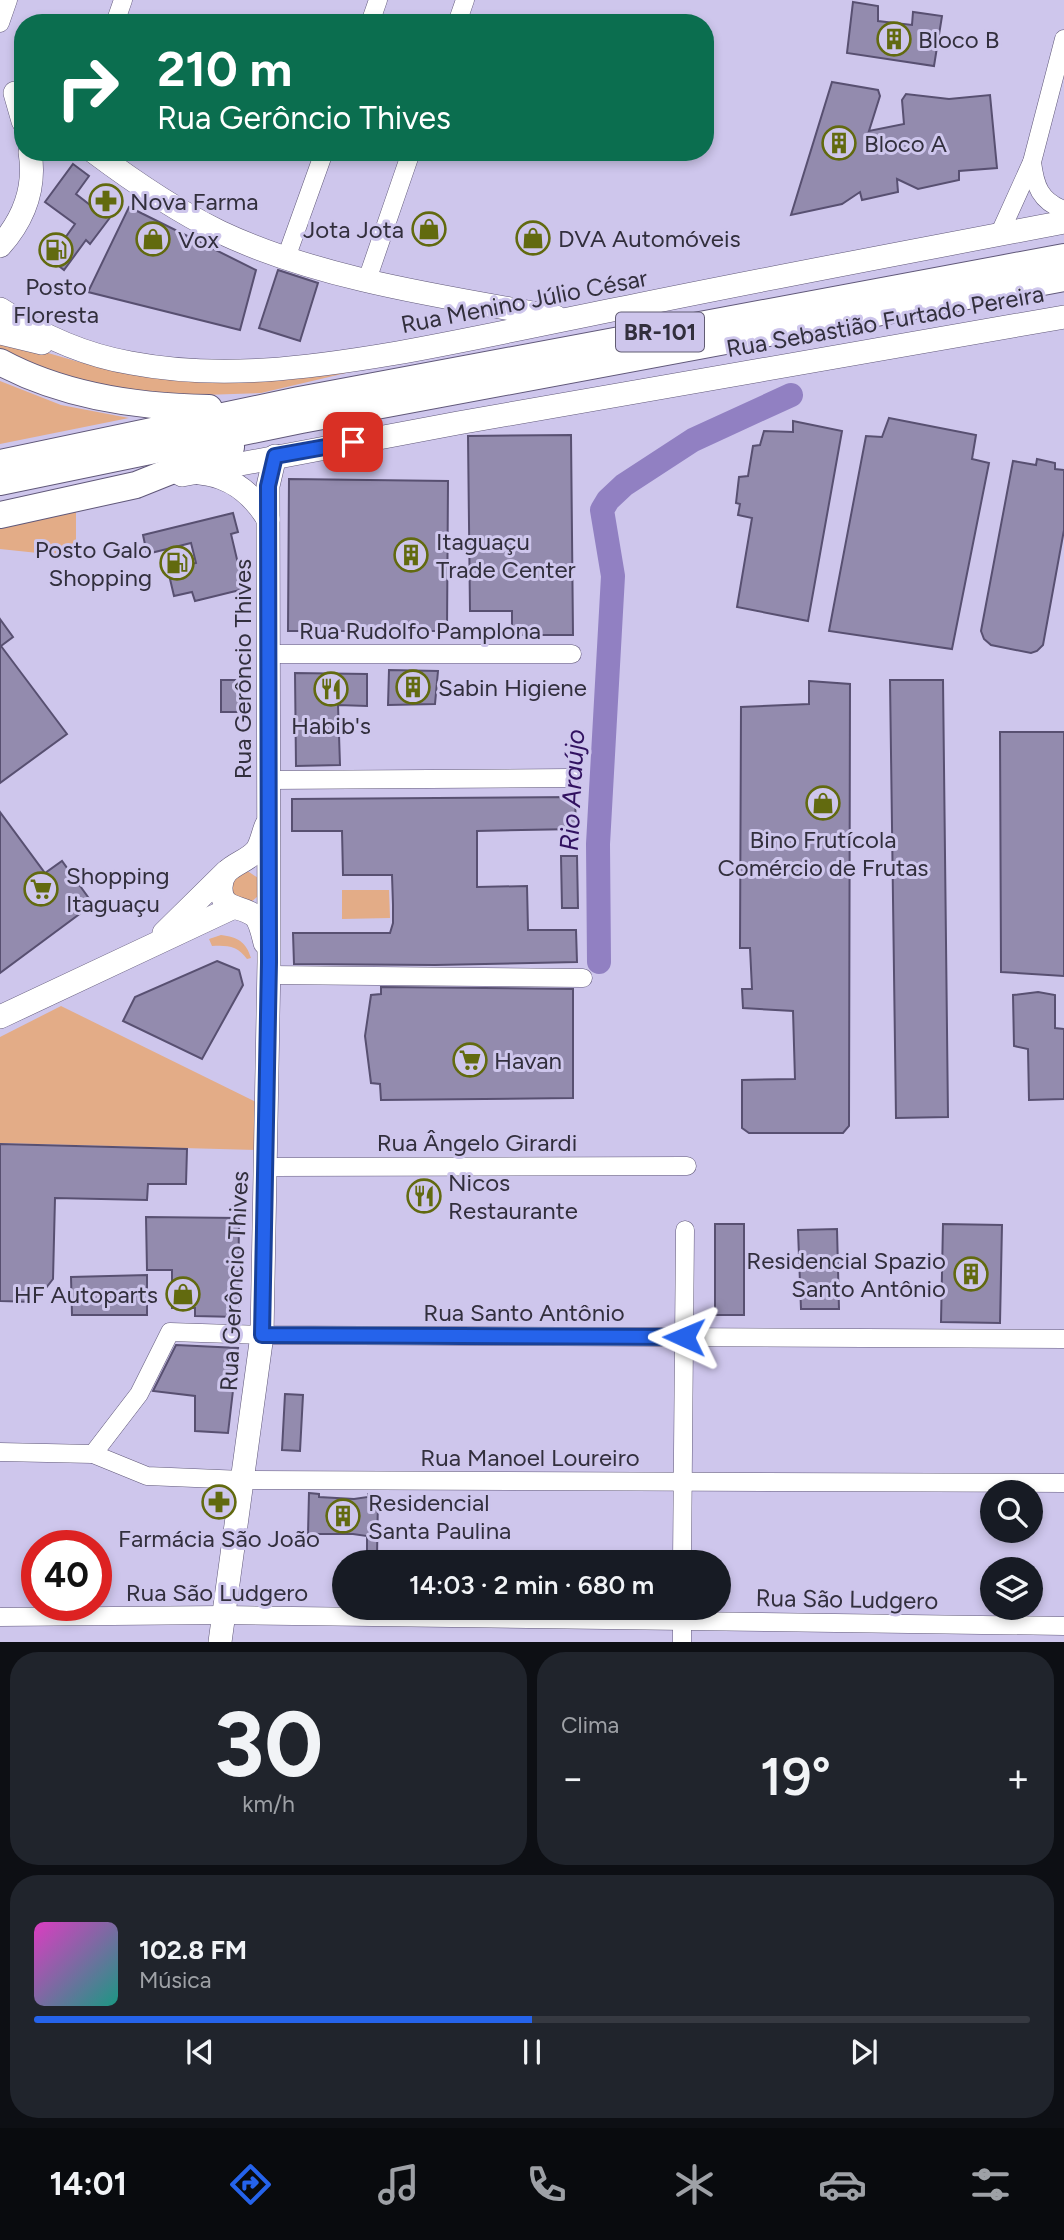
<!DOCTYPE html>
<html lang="pt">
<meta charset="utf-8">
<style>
:root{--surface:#171b24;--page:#20242c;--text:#f1f3f6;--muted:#9ea1a6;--line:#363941;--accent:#2563eb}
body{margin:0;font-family:Figtree,sans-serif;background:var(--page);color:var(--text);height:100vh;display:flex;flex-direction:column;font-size:26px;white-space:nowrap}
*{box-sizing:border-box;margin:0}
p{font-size:23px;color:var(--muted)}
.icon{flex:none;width:38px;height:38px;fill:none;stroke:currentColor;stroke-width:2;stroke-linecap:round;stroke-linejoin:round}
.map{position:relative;height:1642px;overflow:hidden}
.side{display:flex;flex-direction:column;gap:10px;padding:10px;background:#0d0f14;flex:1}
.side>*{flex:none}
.guide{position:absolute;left:14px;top:14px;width:700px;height:147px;border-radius:28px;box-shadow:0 4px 10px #0003;background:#0b6e4f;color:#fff;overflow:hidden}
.fabs{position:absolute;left:980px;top:1480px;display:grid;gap:14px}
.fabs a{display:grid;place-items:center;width:63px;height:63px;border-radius:50%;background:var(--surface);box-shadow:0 4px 10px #0003;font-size:35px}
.speed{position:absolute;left:21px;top:1530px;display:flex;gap:14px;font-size:35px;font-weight:700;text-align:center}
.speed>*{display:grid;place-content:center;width:91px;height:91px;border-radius:50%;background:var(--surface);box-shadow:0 4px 10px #0003;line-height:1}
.speed .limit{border:10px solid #d22;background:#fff;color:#111}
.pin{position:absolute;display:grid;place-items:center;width:60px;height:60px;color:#fff;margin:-30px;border-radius:14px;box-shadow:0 4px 10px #0006}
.me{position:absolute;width:77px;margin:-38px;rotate:271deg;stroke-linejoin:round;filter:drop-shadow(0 0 5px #0008)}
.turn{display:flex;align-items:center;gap:24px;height:147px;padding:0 28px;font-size:32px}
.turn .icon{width:91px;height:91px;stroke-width:2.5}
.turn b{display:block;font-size:49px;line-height:60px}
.big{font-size:52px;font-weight:600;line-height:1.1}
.side .tile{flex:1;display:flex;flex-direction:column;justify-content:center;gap:10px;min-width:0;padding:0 24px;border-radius:28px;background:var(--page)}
.side .dial{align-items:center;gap:0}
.dial b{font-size:91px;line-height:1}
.song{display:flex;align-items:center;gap:21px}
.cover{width:84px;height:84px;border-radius:10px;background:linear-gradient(135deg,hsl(310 70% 55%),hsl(170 70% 35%))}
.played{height:7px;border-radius:4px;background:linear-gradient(90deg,var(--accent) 50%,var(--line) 50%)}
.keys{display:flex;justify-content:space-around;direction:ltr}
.heat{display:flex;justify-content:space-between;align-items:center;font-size:38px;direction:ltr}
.side .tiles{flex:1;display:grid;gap:10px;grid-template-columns:1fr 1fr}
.tile:last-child{grid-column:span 2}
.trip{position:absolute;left:332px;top:1550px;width:399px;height:70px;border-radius:35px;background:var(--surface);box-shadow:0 4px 10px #0003;font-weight:600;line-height:70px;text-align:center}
.tabs{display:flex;height:112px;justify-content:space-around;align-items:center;background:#090b0e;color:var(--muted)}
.tabs .icon{width:49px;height:49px}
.tabs .on{color:var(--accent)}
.tabs b{font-size:32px;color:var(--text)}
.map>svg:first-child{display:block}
.green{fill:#e3ac87}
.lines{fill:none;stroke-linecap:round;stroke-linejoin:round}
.river{stroke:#9180c2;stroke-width:24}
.building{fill:#938bae;stroke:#585071;stroke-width:2}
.minor-casing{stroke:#605879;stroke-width:19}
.major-casing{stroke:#605879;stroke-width:24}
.highway-casing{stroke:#605879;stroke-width:28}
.minor{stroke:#fff;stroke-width:18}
.major{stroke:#fff;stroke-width:23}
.highway{stroke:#fff;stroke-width:26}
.route-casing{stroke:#184099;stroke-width:18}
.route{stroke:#2563eb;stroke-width:12}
.labels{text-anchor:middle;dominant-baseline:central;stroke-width:6;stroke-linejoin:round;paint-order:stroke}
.shield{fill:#cec6ec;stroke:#615c72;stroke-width:2}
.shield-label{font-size:23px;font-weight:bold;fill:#322f3d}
.poi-label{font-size:24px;fill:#322f3d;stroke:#cec6ec;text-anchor:start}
.street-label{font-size:24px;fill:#322f3d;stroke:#cec6ec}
.water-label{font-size:26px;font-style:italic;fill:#311160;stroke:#cec6ec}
</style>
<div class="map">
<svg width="1064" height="1642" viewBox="0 0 1064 1642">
<rect width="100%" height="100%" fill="#cec6ec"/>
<g class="green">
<path d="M0,339L79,362L129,371L363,369L261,393L173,396L114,389L44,368L0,349Z"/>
<path d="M0,381L61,405L129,418L0,444Z"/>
<path d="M76,506V557L0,549V523Z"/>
<path d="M243,871L249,872L258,878V896L251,902L232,897L230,881Z"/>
<path d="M342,890H389L390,918L342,919Z"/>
<path d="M221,935C238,937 246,942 251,958L247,959C238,946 227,945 212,946L209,939Z"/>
<path d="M61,1006L258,1103L256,1150L0,1143V1037Z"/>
</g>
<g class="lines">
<path class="river" d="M599,962L598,844L613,576L602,510L608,500L624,485L693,440L791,395"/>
</g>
<g class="building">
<path d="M853,2L878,6V21L912,25L913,12L942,16L934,66L847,53Z"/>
<path d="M832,82L878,90L880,96L869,131L904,124L902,100L906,94L949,99L990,95L997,168L959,171V180L918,189L897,179L898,192L862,200L860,192L842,204L791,215Z"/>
<path d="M73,164L89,176L76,194L94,208L106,191L121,203L90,244L86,240L64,270L50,259L75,224L45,202Z"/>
<path d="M129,207L256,270L240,330L88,292Z"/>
<path d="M278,270L318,283L300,341L259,328Z"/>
<path d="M889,418L976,435L972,459L989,463L952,649L829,631L866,436L882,437Z"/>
<path d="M793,421L842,431L808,621L737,607L752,518L738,515L740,504L736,503L739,477L748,476L753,446L760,445L764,431L793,432Z"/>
<path d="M571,435L573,635H512V611H470L468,436Z"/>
<path d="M1037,459L1055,463V469L1064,470V530L1043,645L1037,651L1031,653L991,645L984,639L981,631L1013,461L1036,465Z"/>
<path d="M289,479L448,481L447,631H288Z"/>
<path d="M233,513L238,532L231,534L244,589L195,601L192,592L174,596L170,579L188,575L186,565L196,563L191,543L147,554L143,535Z"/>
<path d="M0,619L13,637L1,646L67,734L0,783Z"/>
<path d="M389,670L438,671L435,704L388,705Z"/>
<path d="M295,673L367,674V706L338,705L340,765L296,766Z"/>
<rect x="221" y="680" width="18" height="32"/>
<path d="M890,680H943L948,1117L896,1118Z"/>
<path d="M809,681L850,684L849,1126L843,1133H749L742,1128V1080L795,1079L793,1011L743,1008L742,989H752L750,948H740L741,707L809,704Z"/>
<path d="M1000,732H1064V976L1001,972Z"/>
<path d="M575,797L576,829L477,831V887L527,886L528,930H576L577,962L435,965L294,964L293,933H390L393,923V905L392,875H343L342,831H292V799Z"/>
<path d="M0,812L45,873L62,861L93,904L0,973Z"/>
<path d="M561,856H577L578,908H562Z"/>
<path d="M217,961L239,970L243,985L202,1059L123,1021L135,997Z"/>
<path d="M381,987L573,989V1098L381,1100L380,1084L371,1083L365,1036L371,995L381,994Z"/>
<path d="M1038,992L1055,995V1028L1064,1029V1099L1029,1100L1028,1049L1014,1046L1013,995Z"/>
<path d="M0,1144L187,1149L186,1184H148L147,1200L55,1198L53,1279L35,1302L0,1301Z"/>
<path d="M146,1217L239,1218L238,1317L195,1316V1308H172V1270H147Z"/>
<rect x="715" y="1224" width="29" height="91"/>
<path d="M943,1224L1002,1225L1000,1323L941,1322Z"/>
<path d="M837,1229L839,1309H801L798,1230Z"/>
<path d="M147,1275V1315H72L71,1277Z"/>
<path d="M176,1345L238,1348L228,1433L195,1431V1396L153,1391Z"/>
<path d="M285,1394L303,1395L300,1451L282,1450Z"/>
<path d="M309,1493L319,1494V1497L354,1499L368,1497V1494L378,1495L377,1558H367V1536L353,1534H308Z"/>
</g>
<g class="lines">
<defs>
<g id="minor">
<path d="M0,23L8,0"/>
<path d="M115,23L123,0"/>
<path d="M370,23L378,0"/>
<path d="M457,23L465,0"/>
<path d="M1032,162C1035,186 1040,201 1064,210"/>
<path d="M999,235L1032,162L1064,39"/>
<path d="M286,258L324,152"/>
<path d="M367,280L411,152"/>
<path d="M268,654H572"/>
<path d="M268,780L570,778"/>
<path d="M269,975L583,978"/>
<path d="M267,1167L687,1166"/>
<path d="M0,1452L93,1454L147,1476L243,1480L1064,1483"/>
<path d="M93,1454L139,1394L170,1332L262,1335L1064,1339"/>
<path d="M682,1563L685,1230"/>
<path d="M0,1617L224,1615L1064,1626"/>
<path d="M682,1642V1608"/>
</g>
<g id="major">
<path d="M15,93L23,121"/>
<path d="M94,152C134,182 175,210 220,232C322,280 446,297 556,317"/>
<path d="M0,246C23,220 36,188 30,152"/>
<path d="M0,309C40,335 83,355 131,363C220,380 309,368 397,353C475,339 551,322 628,307C773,277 919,250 1064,222"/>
<path d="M0,333L42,343"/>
<path d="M200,473C231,476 252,493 268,519"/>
<path d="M182,475L458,423L1064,317"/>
<path d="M164,933L226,872"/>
<path d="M265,943C263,935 261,924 256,917C244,905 222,912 221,889C220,865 244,865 256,851C261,845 263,833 266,826"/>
<path d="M0,1017L232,908"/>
<path d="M220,1642L262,1335L269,962L268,486L275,456"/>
</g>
<g id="highway">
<path d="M0,362C63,396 139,407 209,408"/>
<path d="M0,463L299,400L1064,257"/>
<path d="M0,482L301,420L1064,278"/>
<path d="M0,515L136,485L231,447"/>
</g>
</defs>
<use href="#minor" class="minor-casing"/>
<use href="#major" class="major-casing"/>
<use href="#highway" class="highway-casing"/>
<use href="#minor" class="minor"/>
<use href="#major" class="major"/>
<use href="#highway" class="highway"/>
</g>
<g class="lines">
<defs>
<path id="route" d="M353,442L275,456L268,486L269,962L262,1335L684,1337"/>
</defs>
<use href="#route" class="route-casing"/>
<use href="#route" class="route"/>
</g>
<defs>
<symbol id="building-ring" viewBox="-11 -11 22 22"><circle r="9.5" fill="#cec6ec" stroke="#626a0f" stroke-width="1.5"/><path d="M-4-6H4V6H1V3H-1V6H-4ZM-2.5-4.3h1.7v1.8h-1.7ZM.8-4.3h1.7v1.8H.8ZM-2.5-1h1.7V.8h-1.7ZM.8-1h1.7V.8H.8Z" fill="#626a0f"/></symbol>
<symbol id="pharmacy-ring" viewBox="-11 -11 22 22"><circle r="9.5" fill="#cec6ec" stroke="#626a0f" stroke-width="1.5"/><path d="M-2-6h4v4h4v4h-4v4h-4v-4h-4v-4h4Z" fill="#626a0f"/></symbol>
<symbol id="shop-ring" viewBox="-11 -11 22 22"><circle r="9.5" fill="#cec6ec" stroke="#626a0f" stroke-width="1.5"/><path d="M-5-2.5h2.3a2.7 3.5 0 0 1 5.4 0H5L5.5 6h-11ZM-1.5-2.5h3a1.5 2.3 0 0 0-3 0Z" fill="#626a0f"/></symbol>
<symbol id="fuel-ring" viewBox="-11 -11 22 22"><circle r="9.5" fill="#cec6ec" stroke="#626a0f" stroke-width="1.5"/><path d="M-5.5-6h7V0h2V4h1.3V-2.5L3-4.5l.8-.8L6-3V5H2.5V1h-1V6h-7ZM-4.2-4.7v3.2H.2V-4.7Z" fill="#626a0f"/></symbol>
<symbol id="restaurant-ring" viewBox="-11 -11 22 22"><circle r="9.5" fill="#cec6ec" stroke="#626a0f" stroke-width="1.5"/><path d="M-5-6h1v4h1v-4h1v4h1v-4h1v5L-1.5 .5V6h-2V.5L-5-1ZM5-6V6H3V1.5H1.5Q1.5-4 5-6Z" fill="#626a0f"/></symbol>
<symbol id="supermarket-ring" viewBox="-11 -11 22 22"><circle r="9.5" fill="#cec6ec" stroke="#626a0f" stroke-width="1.5"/><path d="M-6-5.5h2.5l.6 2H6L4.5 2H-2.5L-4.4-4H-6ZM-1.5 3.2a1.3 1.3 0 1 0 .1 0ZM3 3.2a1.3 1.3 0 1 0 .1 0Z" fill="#626a0f"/></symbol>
</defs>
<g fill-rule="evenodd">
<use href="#building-ring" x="875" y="20" width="38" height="38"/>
<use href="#building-ring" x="820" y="124" width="38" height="38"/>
<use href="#pharmacy-ring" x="87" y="182" width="38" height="38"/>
<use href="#shop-ring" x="410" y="210" width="38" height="38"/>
<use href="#shop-ring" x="514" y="219" width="38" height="38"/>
<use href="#shop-ring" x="134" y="220" width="38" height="38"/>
<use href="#fuel-ring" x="37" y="231" width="38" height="38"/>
<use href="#building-ring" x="392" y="536" width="38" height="38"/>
<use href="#fuel-ring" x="158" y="544" width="38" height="38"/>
<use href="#building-ring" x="394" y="668" width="38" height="38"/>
<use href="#restaurant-ring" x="312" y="670" width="38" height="38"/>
<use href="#shop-ring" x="804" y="784" width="38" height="38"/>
<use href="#supermarket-ring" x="22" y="870" width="38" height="38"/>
<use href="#supermarket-ring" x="451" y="1041" width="38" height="38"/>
<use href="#restaurant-ring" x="405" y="1177" width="38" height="38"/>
<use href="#building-ring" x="952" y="1255" width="38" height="38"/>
<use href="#shop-ring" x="164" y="1275" width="38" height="38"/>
<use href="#pharmacy-ring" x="200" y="1483" width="38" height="38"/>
<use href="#building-ring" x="324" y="1497" width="38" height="38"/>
</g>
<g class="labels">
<rect class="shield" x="616" y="312.5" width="88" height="39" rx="5"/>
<g class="shield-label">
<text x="660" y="332">BR-101</text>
</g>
<g class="poi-label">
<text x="918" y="39">Bloco B</text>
<text x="864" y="143">Bloco A</text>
<text x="130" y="201">Nova Farma</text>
<text x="404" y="229" text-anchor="end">Jota Jota</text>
<text x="558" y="238">DVA Automóveis</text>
<text x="178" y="239">Vox</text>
<text x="56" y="286" text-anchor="middle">Posto<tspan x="56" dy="28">Floresta</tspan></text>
<text x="436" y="541">Itaguaçu<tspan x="436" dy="28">Trade Center</tspan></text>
<text x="152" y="549" text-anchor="end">Posto Galo<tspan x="152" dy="28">Shopping</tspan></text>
<text x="438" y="687">Sabin Higiene</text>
<text x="331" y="725" text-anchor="middle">Habib's</text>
<text x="823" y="839" text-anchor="middle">Bino Frutícola<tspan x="823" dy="28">Comércio de Frutas</tspan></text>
<text x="66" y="875">Shopping<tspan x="66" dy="28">Itaguaçu</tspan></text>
<text x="494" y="1060">Havan</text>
<text x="448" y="1182">Nicos<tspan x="448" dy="28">Restaurante</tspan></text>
<text x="946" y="1260" text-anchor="end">Residencial Spazio<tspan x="946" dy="28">Santo Antônio</tspan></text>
<text x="158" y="1294" text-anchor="end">HF Autoparts</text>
<text x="368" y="1502">Residencial<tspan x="368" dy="28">Santa Paulina</tspan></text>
<text x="219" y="1538" text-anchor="middle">Farmácia São João</text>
</g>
<g class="street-label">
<text transform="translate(524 301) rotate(-11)">Rua Menino Júlio César</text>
<text transform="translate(885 321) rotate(-10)">Rua Sebastião Furtado Pereira</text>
<text x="420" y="630">Rua Rudolfo Pamplona</text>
<text transform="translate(242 669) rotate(-90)">Rua Gerôncio Thives</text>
<text x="477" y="1142">Rua Ângelo Girardi</text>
<text transform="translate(234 1281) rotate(-87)">Rua Gerôncio Thives</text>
<text x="524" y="1312">Rua Santo Antônio</text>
<text x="530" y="1457">Rua Manoel Loureiro</text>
<text x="217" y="1592">Rua São Ludgero</text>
<text transform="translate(847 1599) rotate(1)">Rua São Ludgero</text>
</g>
<g class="water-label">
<text transform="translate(572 790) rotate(-87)">Rio Araújo</text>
</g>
</g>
</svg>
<div class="fabs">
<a><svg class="icon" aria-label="search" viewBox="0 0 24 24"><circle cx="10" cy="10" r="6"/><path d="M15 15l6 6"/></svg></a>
<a><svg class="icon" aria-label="layers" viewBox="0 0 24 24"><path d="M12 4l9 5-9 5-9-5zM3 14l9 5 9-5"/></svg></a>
</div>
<div class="speed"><div class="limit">40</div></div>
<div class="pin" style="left:353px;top:442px;background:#d93025"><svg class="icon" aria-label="arrive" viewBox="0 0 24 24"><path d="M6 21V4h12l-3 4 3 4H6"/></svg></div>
<svg class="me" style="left:684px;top:1337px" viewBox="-20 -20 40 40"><path d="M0-17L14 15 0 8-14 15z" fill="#2563eb" stroke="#fff" stroke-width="4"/></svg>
<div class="trip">14:03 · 2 min · 680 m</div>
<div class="guide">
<div class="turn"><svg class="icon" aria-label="right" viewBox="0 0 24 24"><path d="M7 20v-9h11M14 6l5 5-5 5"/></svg><div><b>210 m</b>Rua Gerôncio Thives</div></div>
</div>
</div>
<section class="side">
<div class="tiles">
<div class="tile dial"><b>30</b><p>km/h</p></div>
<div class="tile"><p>Clima</p>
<div class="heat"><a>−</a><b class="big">19°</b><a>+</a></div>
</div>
<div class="tile">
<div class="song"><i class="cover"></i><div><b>102.8 FM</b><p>Música</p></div></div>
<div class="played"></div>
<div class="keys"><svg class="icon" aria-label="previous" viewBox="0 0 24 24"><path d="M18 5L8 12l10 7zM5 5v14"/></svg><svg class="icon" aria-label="pause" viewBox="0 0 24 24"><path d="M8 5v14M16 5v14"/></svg><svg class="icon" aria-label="next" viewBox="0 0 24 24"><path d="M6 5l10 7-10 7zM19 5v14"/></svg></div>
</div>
</div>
</section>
<nav class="tabs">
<b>14:01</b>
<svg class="icon on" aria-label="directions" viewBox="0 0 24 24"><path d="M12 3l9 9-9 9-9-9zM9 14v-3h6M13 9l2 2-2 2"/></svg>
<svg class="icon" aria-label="music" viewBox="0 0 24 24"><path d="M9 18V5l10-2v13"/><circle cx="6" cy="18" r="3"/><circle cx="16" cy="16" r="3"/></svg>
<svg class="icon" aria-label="phone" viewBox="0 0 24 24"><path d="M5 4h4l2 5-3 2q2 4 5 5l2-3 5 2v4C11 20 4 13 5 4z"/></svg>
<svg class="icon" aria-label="climate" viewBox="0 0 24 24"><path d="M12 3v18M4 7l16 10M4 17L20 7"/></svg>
<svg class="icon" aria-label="car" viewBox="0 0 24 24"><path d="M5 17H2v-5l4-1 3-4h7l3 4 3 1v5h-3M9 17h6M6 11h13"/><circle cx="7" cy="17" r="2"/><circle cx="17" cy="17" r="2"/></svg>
<svg class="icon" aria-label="filters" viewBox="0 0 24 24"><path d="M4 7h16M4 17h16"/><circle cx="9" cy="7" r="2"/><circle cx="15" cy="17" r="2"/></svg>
</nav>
